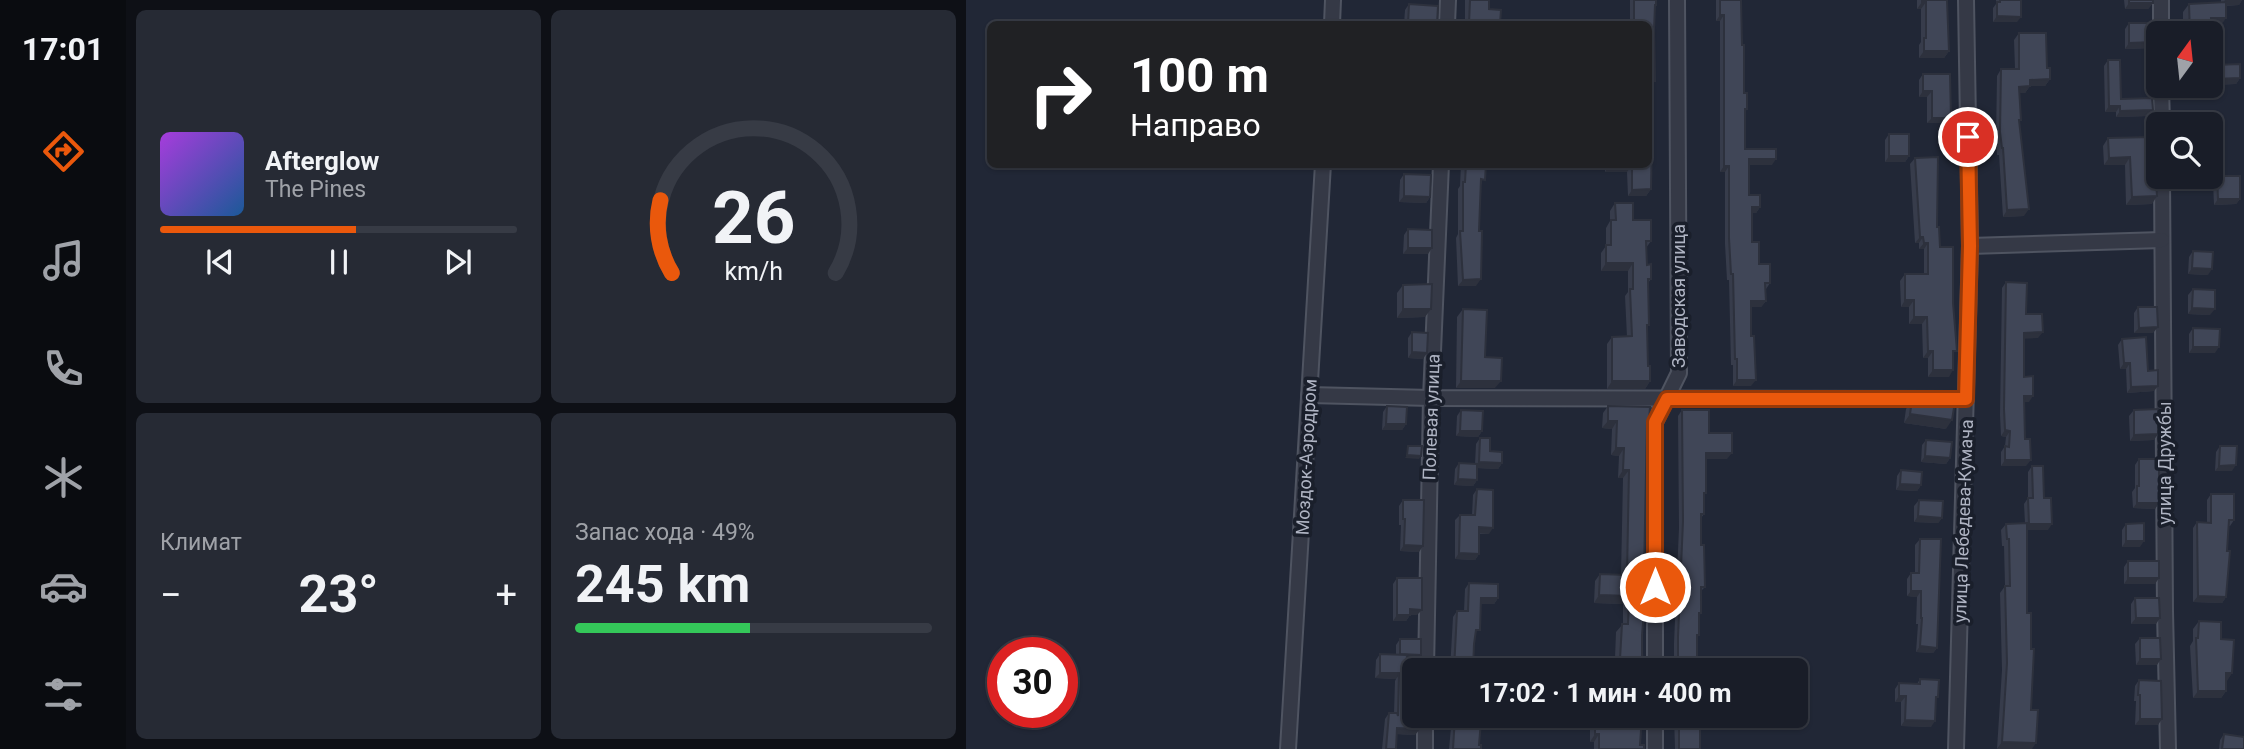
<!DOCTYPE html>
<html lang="ru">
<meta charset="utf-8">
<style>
:root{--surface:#191d28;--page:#262a34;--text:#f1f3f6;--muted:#9fa2a8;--line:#373b45;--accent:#ea580c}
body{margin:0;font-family:Roboto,sans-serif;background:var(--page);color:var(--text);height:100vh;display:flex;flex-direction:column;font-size:26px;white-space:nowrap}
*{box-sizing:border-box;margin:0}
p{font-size:23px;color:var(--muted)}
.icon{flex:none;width:38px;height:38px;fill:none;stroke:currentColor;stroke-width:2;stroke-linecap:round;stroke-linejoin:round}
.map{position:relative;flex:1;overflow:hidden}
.panel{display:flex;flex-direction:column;gap:10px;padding:10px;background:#0e1016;width:840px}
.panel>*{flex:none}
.banner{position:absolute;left:21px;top:21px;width:665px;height:147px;border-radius:10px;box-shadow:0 2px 5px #0004,0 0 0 2px var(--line);background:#202124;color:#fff;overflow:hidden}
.needle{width:46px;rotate:15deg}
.buttons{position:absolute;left:1180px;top:21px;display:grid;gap:14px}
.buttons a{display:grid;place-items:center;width:77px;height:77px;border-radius:10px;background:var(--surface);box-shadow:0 2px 5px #0004,0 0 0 2px var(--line);font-size:35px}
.speed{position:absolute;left:21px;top:637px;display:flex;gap:14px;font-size:35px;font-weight:700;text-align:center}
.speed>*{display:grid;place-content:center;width:91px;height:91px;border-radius:50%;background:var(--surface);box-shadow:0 2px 5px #0004,0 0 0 2px var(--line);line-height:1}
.speed .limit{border:10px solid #d22;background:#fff;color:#111}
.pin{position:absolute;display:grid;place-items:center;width:60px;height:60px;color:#fff;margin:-30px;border:4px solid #fff;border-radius:50%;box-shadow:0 2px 7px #0007}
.me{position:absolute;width:77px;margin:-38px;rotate:0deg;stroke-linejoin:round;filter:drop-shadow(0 0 5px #0008)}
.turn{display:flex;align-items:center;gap:24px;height:147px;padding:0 28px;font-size:32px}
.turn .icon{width:91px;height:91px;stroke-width:2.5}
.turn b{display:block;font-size:49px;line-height:60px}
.big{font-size:52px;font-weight:700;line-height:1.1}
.panel .tile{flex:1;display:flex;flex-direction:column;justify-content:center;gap:10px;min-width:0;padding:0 24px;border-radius:10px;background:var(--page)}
.panel .dial{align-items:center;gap:0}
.dial svg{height:182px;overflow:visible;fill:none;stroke:var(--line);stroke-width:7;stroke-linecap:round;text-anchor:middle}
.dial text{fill:var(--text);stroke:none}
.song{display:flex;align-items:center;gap:21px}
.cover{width:84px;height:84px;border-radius:10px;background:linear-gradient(135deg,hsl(280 70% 55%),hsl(210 70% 35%))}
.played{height:7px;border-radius:4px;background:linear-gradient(90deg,var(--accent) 55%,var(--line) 55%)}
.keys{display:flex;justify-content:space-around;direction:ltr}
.heat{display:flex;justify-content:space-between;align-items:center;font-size:38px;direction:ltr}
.charge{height:10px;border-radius:5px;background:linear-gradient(90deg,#34c759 49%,var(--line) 0)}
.panel .tiles{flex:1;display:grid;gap:10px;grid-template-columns:repeat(2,1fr)}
.trip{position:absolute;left:436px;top:658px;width:406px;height:70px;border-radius:10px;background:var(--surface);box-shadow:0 2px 5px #0004,0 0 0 2px var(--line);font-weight:700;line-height:70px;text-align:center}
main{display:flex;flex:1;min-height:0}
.tab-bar{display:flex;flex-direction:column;width:126px;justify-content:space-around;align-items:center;background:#0a0c10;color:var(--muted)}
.tab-bar .icon{width:49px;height:49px}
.tab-bar .active{color:var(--accent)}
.tab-bar b{font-size:32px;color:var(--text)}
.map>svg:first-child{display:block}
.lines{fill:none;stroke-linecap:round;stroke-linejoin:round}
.street-casing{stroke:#4f5461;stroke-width:18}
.street{stroke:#353946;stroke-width:14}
.wall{fill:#373c4b}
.shaded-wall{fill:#2d313d}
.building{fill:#404657;stroke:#2d313d;stroke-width:2}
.route-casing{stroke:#983908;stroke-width:18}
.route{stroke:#ea580c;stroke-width:12}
.labels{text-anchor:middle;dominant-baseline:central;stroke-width:7;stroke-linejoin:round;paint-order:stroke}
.street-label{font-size:18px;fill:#afb4c3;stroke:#1a1f2b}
</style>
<main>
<nav class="tab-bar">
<b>17:01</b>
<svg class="icon active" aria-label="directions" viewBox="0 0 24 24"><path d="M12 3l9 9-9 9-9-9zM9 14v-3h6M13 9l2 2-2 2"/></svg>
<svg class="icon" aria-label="music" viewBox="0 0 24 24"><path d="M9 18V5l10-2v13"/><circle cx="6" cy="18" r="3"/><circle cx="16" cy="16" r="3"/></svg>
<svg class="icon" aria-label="phone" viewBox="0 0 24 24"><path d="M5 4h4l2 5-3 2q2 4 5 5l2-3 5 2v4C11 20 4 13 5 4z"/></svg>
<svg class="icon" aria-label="climate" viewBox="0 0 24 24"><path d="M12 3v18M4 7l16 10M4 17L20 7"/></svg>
<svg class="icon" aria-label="car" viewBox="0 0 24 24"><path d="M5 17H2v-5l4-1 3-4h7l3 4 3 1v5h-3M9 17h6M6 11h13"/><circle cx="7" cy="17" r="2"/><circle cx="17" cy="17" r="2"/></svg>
<svg class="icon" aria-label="filters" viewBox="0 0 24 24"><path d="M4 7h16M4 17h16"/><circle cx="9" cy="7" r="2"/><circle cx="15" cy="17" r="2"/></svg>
</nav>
<section class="panel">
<div class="tiles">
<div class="tile">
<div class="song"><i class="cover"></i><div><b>Afterglow</b><p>The Pines</p></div></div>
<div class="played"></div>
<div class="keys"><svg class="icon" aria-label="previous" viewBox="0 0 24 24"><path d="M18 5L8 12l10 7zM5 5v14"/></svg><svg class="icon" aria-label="pause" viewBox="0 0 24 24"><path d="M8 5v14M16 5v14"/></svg><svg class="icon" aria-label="next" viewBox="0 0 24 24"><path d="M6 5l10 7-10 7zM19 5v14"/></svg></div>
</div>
<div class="tile dial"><svg viewBox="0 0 100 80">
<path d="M14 69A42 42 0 1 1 86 69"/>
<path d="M14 69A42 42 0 0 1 9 37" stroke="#ea580c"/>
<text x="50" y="56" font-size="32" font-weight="700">26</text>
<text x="50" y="72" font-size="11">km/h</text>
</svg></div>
<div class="tile"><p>Климат</p>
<div class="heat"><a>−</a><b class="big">23°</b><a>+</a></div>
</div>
<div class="tile"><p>Запас хода · 49%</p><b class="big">245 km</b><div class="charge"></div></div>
</div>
</section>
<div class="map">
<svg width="1278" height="749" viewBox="0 0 1278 749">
<rect width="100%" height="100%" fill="#212736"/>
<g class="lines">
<defs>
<g id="street">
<path d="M1195,0V33"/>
<path d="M366,24L367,0"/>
<path d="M481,24L482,0"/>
<path d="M1195,86L1196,124"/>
<path d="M1196,177L1199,611L1202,749"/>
<path d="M1004,246L1196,240"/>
<path d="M343,395L465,398L1000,399"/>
<path d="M460,670L465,398L475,164"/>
<path d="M689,670V422L713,373L711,0"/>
<path d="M322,749L357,164"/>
<path d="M459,749V716"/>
<path d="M689,749V716"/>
<path d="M990,749L1004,246L1000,0"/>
</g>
</defs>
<use href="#street" class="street-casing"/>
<use href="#street" class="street"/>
</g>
<g class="wall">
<path d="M499,0H523V9L534,24H499Z"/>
<path d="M664,0H690V5L688,8L685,189L680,196H662L661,172H639V164H682V24H664Z"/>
<path d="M750,0H775L778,93L781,109L779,112V149L806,165H783V195L794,207L790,213H786V242L793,264L804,283L800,289V301L795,307H785V386H767V365H765L763,280H761L759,244V172H754V21H750Z"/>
<path d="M951,0H981L983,51L978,58H953V45L955,42V9H951Z"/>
<path d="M1030,0H1055L1051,22H1027V8L1030,4Z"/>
<path d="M1158,0H1187V3L1182,9H1159Z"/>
<path d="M1255,0H1276L1273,5L1260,6L1254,27H1246L1244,33H1217V12L1223,4L1255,3Z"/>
<path d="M443,4L471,24H438L439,10Z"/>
<path d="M1163,23L1185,48L1159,49V29Z"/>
<path d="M1053,33L1081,68L1084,79L1079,86H1064L1059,93H1053V122L1058,216L1037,217L1033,155H1031L1030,138L1031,76L1035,69H1049L1048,40Z"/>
<path d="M1142,60L1155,99L1182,116L1150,117V112H1139L1138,66Z"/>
<path d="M1248,65L1274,78L1270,84L1244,85V69Z"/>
<path d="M957,74L981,123H961V97H953V80Z"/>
<path d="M923,134L943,156L939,162H919V140Z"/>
<path d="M1187,137L1186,204L1160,205L1159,165H1138L1137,146L1142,138Z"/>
<path d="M949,158L971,227L987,355L983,377H962V358H957L956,324H943V307H935L934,281L939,274H958V249H953V243H949L944,164Z"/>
<path d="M495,164H520L515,185L510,286H492L490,238L492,234V189L494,186Z"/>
<path d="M438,174L464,197L460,203L433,202L434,180Z"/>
<path d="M1251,176L1274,199L1270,204L1248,205L1247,182Z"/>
<path d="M649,203L667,220L685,241L680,248L681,265L685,279L682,283L681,327L682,366L684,381L679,389H641V344L646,337H661L659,296L662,292V271H635V253L640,246V228L644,221V211Z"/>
<path d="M442,229L462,254H437L438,235Z"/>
<path d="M1227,251L1242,275L1222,274L1223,257Z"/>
<path d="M1040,282L1060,314L1072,338H1058V377L1063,402H1058L1060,466H1035V452L1039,446L1040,437L1035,436L1034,415L1036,288Z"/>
<path d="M437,285L459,317L431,318V293Z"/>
<path d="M1227,289L1244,315L1222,314V295Z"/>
<path d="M1172,307L1187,333H1168V313Z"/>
<path d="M497,309L519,357L529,388H490L491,317Z"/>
<path d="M1227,328L1249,353H1223V334Z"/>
<path d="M446,332L457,359L442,358V338Z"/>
<path d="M1156,339L1188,391L1161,393L1160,369H1154L1152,345Z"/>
<path d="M946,400L980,429L938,423L940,409Z"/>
<path d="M421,406L440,424L436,430H416L417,412Z"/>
<path d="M642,406L681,426L678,575L679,592L676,635L678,670H619V665L625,657L649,658L650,632L657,624V604L628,603L629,581L634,574L655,575L657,478H652L653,456L645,455L646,429L636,428L637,413Z"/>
<path d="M495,410L516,431L512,437L490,436L491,416Z"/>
<path d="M716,410L743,433L761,459H740L738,514L735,518V545L739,587L735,591V613L733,616V635L731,638V659L734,670H708V643L713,528L712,416Z"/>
<path d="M1168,410L1188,440L1164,441L1163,416Z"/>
<path d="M514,438L524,451L536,463L532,469L511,468V480L507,486L488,485L489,469L493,463L509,464L510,444Z"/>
<path d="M960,440L984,458L980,464L955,462L956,445Z"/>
<path d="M1254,446L1266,471H1249L1250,452Z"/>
<path d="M1173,459L1193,503L1189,509L1167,508L1166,492L1169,488V465Z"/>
<path d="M1066,466L1078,498L1082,530H1061V613L1065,710L1031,749L1036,670L1034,593L1039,586L1038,546H1036L1035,530L1040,524L1059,523L1058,504L1062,498V472Z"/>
<path d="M935,470L955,485L951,491L930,490L931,476Z"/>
<path d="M511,489L523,534H513V554L509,560L489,559V520L494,515H506L507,495Z"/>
<path d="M1245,494L1268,520L1264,526H1262L1260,597L1256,603L1227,602V528L1231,522H1241V500Z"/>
<path d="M437,500L453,552L434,551L435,525H433V506Z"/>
<path d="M953,500L976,518L972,523L948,522V506Z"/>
<path d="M1160,524L1174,547H1156V530Z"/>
<path d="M954,539L971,648L967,653L950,652L952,624H950L951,597L941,596V579L945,573H949V545Z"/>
<path d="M1162,561L1189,584H1158V567Z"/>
<path d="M431,578L451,615H444L440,621H427V584Z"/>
<path d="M503,583L532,598L528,604H515L508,644L507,670H484L487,617L491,611H498L499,589Z"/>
<path d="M1169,598L1190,624H1165V604Z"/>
<path d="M1233,621L1255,639L1266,673L1260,681V691L1255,698H1227L1224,646L1227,641V629Z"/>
<path d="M1174,638L1191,665H1170L1169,644Z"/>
<path d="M434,639L451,661L441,660L440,673L439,675L449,735L431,734L430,749H416L419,719L423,713H428L429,681L430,679L409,678L410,660L414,654L430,655V645Z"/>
<path d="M954,679L970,701L965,727L935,726V702H929V689L933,683L951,684Z"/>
<path d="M1173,680L1192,725H1169L1170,701H1168L1169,686Z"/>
<path d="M484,716H508V721L513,745L515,749H483L486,717H484Z"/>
<path d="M624,716H676L674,745L678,749H628V742H624Z"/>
<path d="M708,716H738L734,733V749H709Z"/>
<path d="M1258,734L1278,749H1253L1254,740Z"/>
</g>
<g class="shaded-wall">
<path d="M1259,0H1276L1273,5L1255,6Z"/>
<path d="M956,2H960L955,9H951Z"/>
<path d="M1163,3H1187L1182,9H1159Z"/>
<path d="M754,15H758L754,21H750Z"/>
<path d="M1031,16L1055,17L1051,22H1027Z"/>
<path d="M1245,18H1260L1254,27H1239Z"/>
<path d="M1189,42L1185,48L1159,49L1163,43Z"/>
<path d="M958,51H983L978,58H953Z"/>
<path d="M1274,78L1270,84L1244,85L1248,79Z"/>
<path d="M1084,79L1079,86H1059L1064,80Z"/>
<path d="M1064,86L1059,93H1048L1053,87Z"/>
<path d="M957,91H966L961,97H953Z"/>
<path d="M1143,106H1154L1150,112H1139Z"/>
<path d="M1187,110L1182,116L1150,117L1154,111Z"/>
<path d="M966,118H985L981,123H961Z"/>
<path d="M1244,155H1254L1250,160L1244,161Z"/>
<path d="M923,156H943L939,162H919Z"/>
<path d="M1164,157L1159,165H1138L1143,158Z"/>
<path d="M783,159H810L806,165H779Z"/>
<path d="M666,165L661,172H639L643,166Z"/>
<path d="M758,166H763L759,172H754Z"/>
<path d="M685,189L680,196H662L666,190Z"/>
<path d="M438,196L464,197L460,203L433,202Z"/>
<path d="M1191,196L1186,204L1160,205L1166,197Z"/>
<path d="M1252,199H1274L1270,204L1248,205Z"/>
<path d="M786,207H794L790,213H782Z"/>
<path d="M1063,209L1058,216L1037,217L1041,210Z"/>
<path d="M954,237H957L953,243H949Z"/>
<path d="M958,243H962L958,249H953Z"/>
<path d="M442,248H466L462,254H437Z"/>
<path d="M640,263H667L662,271H635Z"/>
<path d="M1226,268L1246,269L1242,275L1222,274Z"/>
<path d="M515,279L510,286H492L497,280Z"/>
<path d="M939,300H948L943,307H935Z"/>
<path d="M785,301H800L795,307H781Z"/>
<path d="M1226,308L1249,309L1244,315L1222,314Z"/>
<path d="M437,309H465L459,317L431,318Z"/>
<path d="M948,317H961L956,324H943Z"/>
<path d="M1192,327L1187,333H1168L1173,328Z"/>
<path d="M1077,332L1072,338L1054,339L1058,333Z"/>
<path d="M1227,347H1253L1249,353H1223Z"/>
<path d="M962,351H967L962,358H957Z"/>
<path d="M446,352L461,353L457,359L442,358Z"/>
<path d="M1158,363H1164L1160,369H1154Z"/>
<path d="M967,370H987L983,377H962Z"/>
<path d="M771,380H790L785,386H767Z"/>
<path d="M495,381H535L529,388H490Z"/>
<path d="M646,381H684L679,389H641Z"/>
<path d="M1192,386L1188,391L1161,393L1165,387Z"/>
<path d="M1058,396H1067L1063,402H1053Z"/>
<path d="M944,414L986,420L980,429L938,423Z"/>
<path d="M642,421H651L646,429L636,428Z"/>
<path d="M420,424H440L436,430H416Z"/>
<path d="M1039,430L1044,431L1040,437L1035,436Z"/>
<path d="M494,431H516L512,437L490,436Z"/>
<path d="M1192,434L1188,440L1164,441L1168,435Z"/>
<path d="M650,448H658L653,456L645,455Z"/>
<path d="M740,453H766L761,459H736Z"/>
<path d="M441,455L455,456L453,459L439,458Z"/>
<path d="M959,456L984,458L980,464L955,462Z"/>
<path d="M1039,460H1065L1060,466H1035Z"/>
<path d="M513,462L536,463L532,469L509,468Z"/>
<path d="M1270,465L1266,471H1249L1253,466Z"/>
<path d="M657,470H663L657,478H652Z"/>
<path d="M492,479L511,480L507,486L488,485Z"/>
<path d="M934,484L955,485L951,491L930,490Z"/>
<path d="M1171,503H1193L1189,509L1167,508Z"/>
<path d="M952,516L976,518L972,523L948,522Z"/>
<path d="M1063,524H1086L1082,530H1059Z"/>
<path d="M513,527L527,528L523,534L509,533Z"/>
<path d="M1160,541H1178L1174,547H1156Z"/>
<path d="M438,545L457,546L453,552L434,551Z"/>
<path d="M493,553L513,554L509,560L489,559Z"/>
<path d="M1162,578H1193L1189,584H1158Z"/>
<path d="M945,591H955L951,597L941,596Z"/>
<path d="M633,595L663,596L657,604L628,603Z"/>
<path d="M1232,596L1260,597L1256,603L1227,602Z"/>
<path d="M515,598H532L528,604H511Z"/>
<path d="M444,609L456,610L451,615H440Z"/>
<path d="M431,615H444L440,621H427Z"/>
<path d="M1170,618H1194L1190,624H1165Z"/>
<path d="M954,646L971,648L967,653L950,652Z"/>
<path d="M434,654L455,655L451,661L429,660Z"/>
<path d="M1174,659H1195L1191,665H1170Z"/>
<path d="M414,673H440L436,679L433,675L430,679L409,678Z"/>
<path d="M1260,673H1266L1261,681H1255Z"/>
<path d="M1232,691H1260L1255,698H1227Z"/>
<path d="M933,696H940L935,702H929Z"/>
<path d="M1174,719H1196L1192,725H1169Z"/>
<path d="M939,720L969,721L965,727L935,726Z"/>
<path d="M431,728L454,729L449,735L427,734Z"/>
<path d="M629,734H633L628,742H624Z"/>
<path d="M1036,742L1070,743L1066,749H1031Z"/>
</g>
<g class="building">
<path d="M504,0H523V9L535,10L534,24H503Z"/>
<path d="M668,0H690V5H689L688,31L689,81H687L685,189L666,190V165L643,166V164H682V24H668Z"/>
<path d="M754,0H775L776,45H778V93H781V109H779V149H810V159H783V195H794V207H786V242H793V264H804V283H799L800,301H785V336H788L790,380H771V359H769L767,274H765L763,238V166H758V15H754Z"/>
<path d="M956,0H981L983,51H958V38H960V2H956Z"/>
<path d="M1034,0H1055V17L1031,16V2H1034Z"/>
<rect x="1163" y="0" width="24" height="3"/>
<path d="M1260,2V18H1245L1246,35H1244V33H1224L1223,4Z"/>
<path d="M443,4L472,6L471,24H442Z"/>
<path d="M1163,23H1188L1189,42L1163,43Z"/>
<path d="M1053,33H1080L1081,68H1084V79L1064,80V86L1053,87L1055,120H1053L1063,209L1041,210L1037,148H1036L1034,132L1035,69H1053Z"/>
<path d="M1142,60H1154L1155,99L1186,98L1187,110L1154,111V106H1143Z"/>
<path d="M1274,64V78L1248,79V65Z"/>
<path d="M957,74H984L985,118H966V91H957Z"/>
<rect x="923" y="134" width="20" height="22"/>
<path d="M1244,135H1253L1254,155H1244Z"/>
<path d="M1187,137L1191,196L1166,197L1164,157L1143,158L1142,138Z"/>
<path d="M972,157L971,227H973L974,247H987V303L991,351H987V370H967V351H962L961,317H948V300H939V274H962V243H958L957,237H954L949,158Z"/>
<path d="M500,164H520L519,180L515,179L513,231H516L515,279L497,280L494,231H497V182H499Z"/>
<path d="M438,174L465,175L464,197L438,196Z"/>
<path d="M1251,176H1274V199H1252Z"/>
<path d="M649,203H667V220H685V241H680L681,265L685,264V279H682L683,325H681L682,366H684V381H646V337L666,336L664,289H667V263H640V245H645V220H650Z"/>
<path d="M442,229L466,230V248H442Z"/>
<path d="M1227,251L1247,252L1246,269L1226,268Z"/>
<path d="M1040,282L1061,283L1060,314H1076L1077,332L1058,333V377L1067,376V396H1058L1059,439H1064L1065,460H1039V446L1043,447L1044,431L1039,430L1038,409Z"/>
<path d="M466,284L465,309H437V285Z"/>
<path d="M1227,289L1249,290V309L1226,308Z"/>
<path d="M1172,307H1191L1192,327L1173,328Z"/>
<path d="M497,309L521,310L519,357L536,358L535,381H495Z"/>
<path d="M1227,328L1254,329L1253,347H1227Z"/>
<path d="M446,332L462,333L461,353L446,352Z"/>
<path d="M1180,337L1182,371L1192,370V386L1165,387L1164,363H1158L1156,339Z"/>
<path d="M946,400L989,402L986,420L944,414Z"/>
<path d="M421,406L441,407L440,424H420Z"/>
<path d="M642,406L684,407L683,422H681L678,575L683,576V588H680L676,635V660H678V670H624L625,657L654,659L656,624H662L663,596L633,595L634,574L661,575L663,470H657L658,448H650L651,421H642Z"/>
<path d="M1192,409V434L1168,435V410Z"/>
<path d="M495,410L517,411L516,431H494Z"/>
<path d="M716,410H743V433H766V453H740V493H738V514H735V545H738L739,587H735V613H733V635H731V659H734V670H712V637L717,521Z"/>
<path d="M514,438H524V451L536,452V463L513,462Z"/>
<path d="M960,440L986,442L984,458L959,456Z"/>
<path d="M442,446H456L455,456L441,455Z"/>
<path d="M1254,446H1271L1270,465L1253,466Z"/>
<path d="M1173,459H1193V503H1171V486H1173Z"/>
<path d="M493,463L511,464V480L492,479Z"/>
<path d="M1066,466H1077L1078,498H1085L1086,524H1063L1062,498H1067Z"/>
<path d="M935,470L956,472L955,485L934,484Z"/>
<path d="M511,489L527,490V528L513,527V554L493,553L494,515H509Z"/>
<path d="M1245,494H1268V520H1263L1261,551H1264L1260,597L1232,596L1231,522L1245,523Z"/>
<path d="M437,500H458L457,546L438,545L439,519H437Z"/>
<path d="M953,500L977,501L976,518L952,516Z"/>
<path d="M1061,523V613H1065V649H1068L1065,710H1072L1070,743L1036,742L1041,663L1039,586H1044L1043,539H1041L1040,524Z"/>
<path d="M1178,523V541H1160V524Z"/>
<path d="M954,539H975L971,648L954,646L956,618H955V591H945V573H953Z"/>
<rect x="1162" y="561" width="31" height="17"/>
<path d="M431,578H456V610L444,609V615H431Z"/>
<path d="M503,583L532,584V598H515L514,630H510L508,644L507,670H488L491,611H502Z"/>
<path d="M1169,598H1193L1194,618H1170Z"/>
<path d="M1233,621L1255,622V639L1268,640L1266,673H1260V691H1232L1230,638H1232Z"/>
<path d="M1174,638H1194L1195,659H1174Z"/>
<path d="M434,639H455V655L434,654Z"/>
<path d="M414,654L441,655L440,673H414Z"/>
<path d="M433,675H448V716H453L454,729L431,728L430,749H420L423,713H431L432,716Z"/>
<path d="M954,679L973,680L972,697H970L969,721L939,720L940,696H933V683L954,684Z"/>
<path d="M1173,680L1195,681L1196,719H1174V695H1172Z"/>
<path d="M489,716H508V721H515L513,745H515V749H487Z"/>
<path d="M629,716H676L674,745H678V749H633V734H629Z"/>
<path d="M713,716H738V726H734V749H713Z"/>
<path d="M1258,734L1278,737V749H1256Z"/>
</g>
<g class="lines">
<defs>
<path id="route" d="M689,587V422L701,399H1000L1004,246L1002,137"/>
</defs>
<use href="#route" class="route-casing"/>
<use href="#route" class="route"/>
</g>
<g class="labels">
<g class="street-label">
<text transform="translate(712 296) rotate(-90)">Заводская улица</text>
<text transform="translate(465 417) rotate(-88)">Полевая улица</text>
<text transform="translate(340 457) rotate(-87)">Моздок-Аэродром</text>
<text transform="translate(1198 463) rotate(-90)">улица Дружбы</text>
<text transform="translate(997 521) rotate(-88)">улица Лебедева-Кумача</text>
</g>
</g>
</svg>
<div class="buttons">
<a><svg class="needle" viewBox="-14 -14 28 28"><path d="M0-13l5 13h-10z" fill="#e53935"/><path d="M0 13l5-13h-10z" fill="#9fa2a8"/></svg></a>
<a><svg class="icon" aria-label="search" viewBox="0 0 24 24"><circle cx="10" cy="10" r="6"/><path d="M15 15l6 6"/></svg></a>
</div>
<div class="speed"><div class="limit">30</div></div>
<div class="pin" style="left:1002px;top:137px;background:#d93025"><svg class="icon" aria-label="arrive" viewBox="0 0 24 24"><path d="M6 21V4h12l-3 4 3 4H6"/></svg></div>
<svg class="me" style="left:689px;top:587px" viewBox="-20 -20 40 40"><circle r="17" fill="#ea580c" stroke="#fff" stroke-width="3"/><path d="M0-11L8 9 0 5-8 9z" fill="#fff"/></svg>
<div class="trip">17:02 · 1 мин · 400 m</div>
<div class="banner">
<div class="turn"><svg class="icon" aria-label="right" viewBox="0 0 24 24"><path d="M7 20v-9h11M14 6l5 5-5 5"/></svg><div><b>100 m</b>Направо</div></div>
</div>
</div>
</main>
